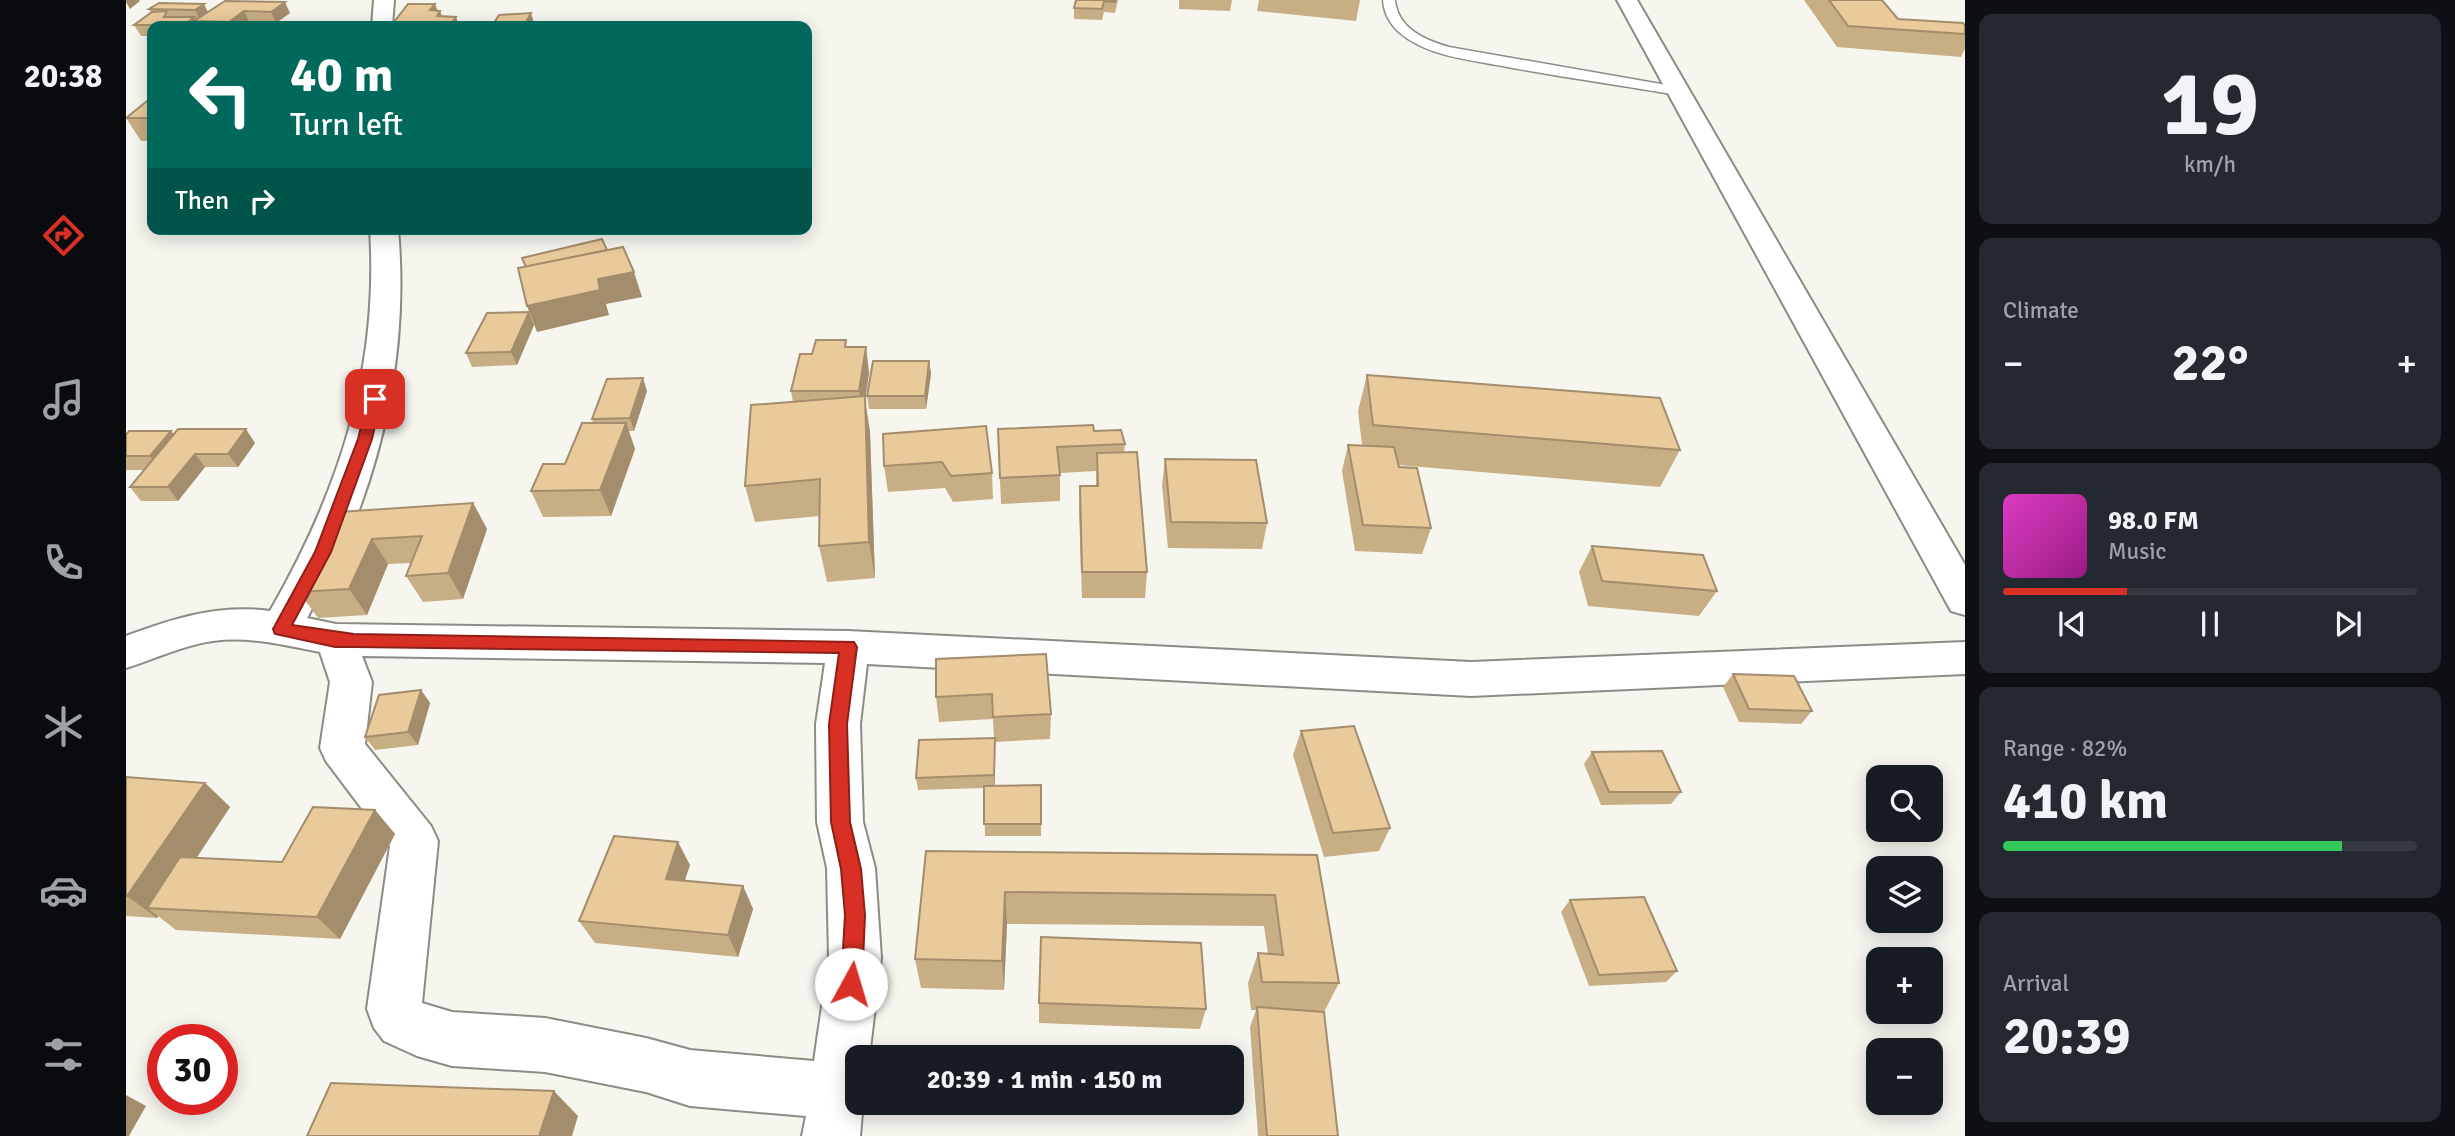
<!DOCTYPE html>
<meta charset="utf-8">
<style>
:root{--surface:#171b24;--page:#242831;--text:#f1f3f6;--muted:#9ea1a6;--line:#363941;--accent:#d93025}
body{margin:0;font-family:Signika,sans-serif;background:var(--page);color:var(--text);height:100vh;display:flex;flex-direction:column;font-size:26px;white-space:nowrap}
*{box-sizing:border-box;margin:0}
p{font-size:23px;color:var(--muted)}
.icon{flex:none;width:38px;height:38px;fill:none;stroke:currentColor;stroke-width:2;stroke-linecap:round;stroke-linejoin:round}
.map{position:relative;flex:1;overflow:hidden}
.drawer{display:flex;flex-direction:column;gap:14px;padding:14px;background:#0d0f14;width:490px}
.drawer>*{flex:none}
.top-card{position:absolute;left:21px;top:21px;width:665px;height:214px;border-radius:14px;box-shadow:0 4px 18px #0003;background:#00695c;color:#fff;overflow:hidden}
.tools{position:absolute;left:1740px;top:765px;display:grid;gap:14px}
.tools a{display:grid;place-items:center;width:77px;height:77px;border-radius:14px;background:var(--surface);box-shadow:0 4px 18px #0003;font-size:35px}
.speed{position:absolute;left:21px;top:1024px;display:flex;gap:14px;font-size:35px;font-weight:700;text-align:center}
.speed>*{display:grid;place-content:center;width:91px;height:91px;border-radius:50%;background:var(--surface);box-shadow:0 4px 18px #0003;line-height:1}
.speed .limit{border:10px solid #d22;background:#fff;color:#111}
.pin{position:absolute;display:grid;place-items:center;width:60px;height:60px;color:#fff;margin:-30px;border-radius:14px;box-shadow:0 4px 10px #0006}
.me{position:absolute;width:77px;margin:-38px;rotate:6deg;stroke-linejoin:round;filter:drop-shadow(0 0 5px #0008)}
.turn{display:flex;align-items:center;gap:24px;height:147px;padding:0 28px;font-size:32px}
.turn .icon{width:91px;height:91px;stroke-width:2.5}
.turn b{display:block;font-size:49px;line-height:60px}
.then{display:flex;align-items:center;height:66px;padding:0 28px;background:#0003;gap:14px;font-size:26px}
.big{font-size:52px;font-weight:700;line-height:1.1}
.drawer .tile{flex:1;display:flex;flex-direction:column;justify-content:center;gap:10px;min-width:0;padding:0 24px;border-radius:14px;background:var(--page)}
.drawer .dial{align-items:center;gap:0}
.dial b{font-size:91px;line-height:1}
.song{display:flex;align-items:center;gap:21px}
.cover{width:84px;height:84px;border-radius:10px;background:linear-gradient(135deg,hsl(310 70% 55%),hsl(310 70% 35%))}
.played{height:7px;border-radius:4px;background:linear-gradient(90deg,var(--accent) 30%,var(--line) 30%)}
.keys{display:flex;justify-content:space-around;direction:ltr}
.heat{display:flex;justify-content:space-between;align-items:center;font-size:38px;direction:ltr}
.charge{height:10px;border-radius:5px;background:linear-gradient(90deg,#34c759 82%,var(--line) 0)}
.trip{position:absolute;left:719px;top:1045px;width:399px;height:70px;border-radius:14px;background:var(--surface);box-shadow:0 4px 18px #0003;font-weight:700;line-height:70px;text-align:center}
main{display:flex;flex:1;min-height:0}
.tab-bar{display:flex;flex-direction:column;width:126px;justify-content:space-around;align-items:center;background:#090b0e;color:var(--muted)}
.tab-bar .icon{width:49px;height:49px}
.tab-bar .active{color:var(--accent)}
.tab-bar b{font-size:32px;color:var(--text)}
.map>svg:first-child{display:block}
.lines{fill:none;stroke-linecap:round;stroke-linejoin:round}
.lane-casing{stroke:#8c8b85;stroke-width:3}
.street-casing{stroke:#8c8b85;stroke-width:4}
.secondary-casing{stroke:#8c8b85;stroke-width:4}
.lane{fill:#fff;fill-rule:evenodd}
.street{fill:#fff;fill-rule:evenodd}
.secondary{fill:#fff;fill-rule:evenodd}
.wall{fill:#c8ae85}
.shaded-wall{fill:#a38d6c}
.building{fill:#e9ca9b;stroke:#a38d6c;stroke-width:2}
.route{fill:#d93025;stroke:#8d1f18;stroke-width:2}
</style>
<main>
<nav class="tab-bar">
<b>20:38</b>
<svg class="icon active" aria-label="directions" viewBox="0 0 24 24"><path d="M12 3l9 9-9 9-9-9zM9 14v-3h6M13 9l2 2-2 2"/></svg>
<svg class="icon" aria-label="music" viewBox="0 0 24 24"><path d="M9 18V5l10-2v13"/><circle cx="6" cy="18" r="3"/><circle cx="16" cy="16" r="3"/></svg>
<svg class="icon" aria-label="phone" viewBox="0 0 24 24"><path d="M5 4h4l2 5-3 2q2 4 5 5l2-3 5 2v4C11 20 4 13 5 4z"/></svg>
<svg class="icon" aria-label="climate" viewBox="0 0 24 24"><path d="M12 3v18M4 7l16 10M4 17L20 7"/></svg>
<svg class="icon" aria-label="car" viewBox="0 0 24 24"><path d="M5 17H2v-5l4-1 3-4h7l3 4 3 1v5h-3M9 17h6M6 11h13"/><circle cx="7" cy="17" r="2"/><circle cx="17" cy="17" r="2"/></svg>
<svg class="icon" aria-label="filters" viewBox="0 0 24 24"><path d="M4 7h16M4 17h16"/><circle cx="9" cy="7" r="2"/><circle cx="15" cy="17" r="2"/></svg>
</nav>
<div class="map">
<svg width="1839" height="1136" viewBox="0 0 1839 1136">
<rect width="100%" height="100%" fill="#f6f6ef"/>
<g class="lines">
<defs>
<path id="lane" d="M1257,0H1269C1272,29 1299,40 1323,47L1552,87L1559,91L1552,95C1493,85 1434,77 1376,66C1344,60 1310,57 1282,39C1268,30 1258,17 1257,0Z"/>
<g id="street">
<path d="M248,0H268L266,26H246Z"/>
<path d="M244,229H272C282,340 261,450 216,552C206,575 193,596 181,618L210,624L722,631L1345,662L1839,642V674L1345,696L741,664L734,724L737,822L749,868L755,958L743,1057H732V1102H737L734,1136H676L680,1116L564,1106L520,1092L419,1072L326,1066L291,1056L258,1041L248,1028L241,1009L264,846L200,761L194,748L204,682L194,652C159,645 123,636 87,641C57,645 29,659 0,668V636C48,618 93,604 144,611C213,491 253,370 244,229ZM236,656L699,663L690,724L691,822L701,868L703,958L688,1061L564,1050L520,1038L419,1018L326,1012L296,1003L312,841L305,826L239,744L246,682Z"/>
</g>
<path id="secondary" d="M1491,0H1511L1839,565V615L1825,611Z"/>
</defs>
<use href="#lane" class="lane-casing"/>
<use href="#street" class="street-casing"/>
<use href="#secondary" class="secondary-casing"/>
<use href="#lane" class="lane"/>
<use href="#street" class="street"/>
<use href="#secondary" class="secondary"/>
</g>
<g class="wall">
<path d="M950,0H992L989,13L978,12L976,20L948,19V8Z"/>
<path d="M1053,0H1106L1104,11L1053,9Z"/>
<path d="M1133,0H1234L1230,21L1131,11Z"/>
<path d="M1678,0H1756L1772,19L1839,25V49L1835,57L1711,47Z"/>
<path d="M99,1L164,13L150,23L123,22L118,26H26V36H15L8,25L25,13L23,9L78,4L82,12Z"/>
<path d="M26,97V141H15L0,118Z"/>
<path d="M403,312L408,325L391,365L346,367L340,353Z"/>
<path d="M721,347H740L743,373L739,400L744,432L749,578L701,582L693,546L694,516L629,522L619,486L667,402L665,391L686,354Z"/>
<path d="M803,361L805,374L800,409H743L741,396Z"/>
<path d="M1241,375L1554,450L1534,487L1272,465L1305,528L1296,554L1229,551L1216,471L1222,445H1236L1232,411Z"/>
<path d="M521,391L508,431H503L509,449L485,516L417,517L405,491L439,464L467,423L466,419Z"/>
<path d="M872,429L968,431L999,444L998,453L1021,572L1019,598H956L953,512L954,486H970V471L934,473V501L875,504Z"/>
<path d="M45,431L48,435L129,443L112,467H79L52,501H15L4,487L19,470H0V435Z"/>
<path d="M757,434L866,473L867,499L827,502L819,488L762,492L758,466Z"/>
<path d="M1039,459L1141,523L1136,549L1042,548L1036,485Z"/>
<path d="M347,503L361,529L337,599L297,602L280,576L286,563L262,564L241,615L192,618L173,592L213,512Z"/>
<path d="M1466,546L1591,591L1573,616L1462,606L1453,572Z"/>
<path d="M810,659L925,714L924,739L869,742V786L915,785V836H859L858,788L792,790L790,778L868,738L867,719L813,722L810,697Z"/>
<path d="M1607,674L1686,711L1675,724L1613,722L1597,687Z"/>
<path d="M295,690L304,703L292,745L249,750L239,737Z"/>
<path d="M1175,731L1264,828L1253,851L1198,857L1167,755Z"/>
<path d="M1466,752L1555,792L1545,804L1475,805L1458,764Z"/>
<path d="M0,777L79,783L104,807L70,858L156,862L249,810L269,834L214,939L50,930L32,916L31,918L0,916Z"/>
<path d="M800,851L1191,855L1213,983L1198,1012L1212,1136H1132L1124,1027L1130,1010H1125L1122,983L1132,953L1142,954L1138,926L881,924L878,990L795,988L789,959Z"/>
<path d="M564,865L558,881L617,886L627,909L612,957L469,943L453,921Z"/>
<path d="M1444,900L1551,971L1540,982L1463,986L1435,912Z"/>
<path d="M913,1003L1080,1009L1074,1029L913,1023Z"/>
</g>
<g class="shaded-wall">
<path d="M0,0H13L14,1L4,9L0,2Z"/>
<path d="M159,2L164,13L150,23L145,12Z"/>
<path d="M78,4L83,15L75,21L69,10Z"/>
<path d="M309,4L313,14L314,11L318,22L304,10Z"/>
<path d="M118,11L123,22L118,26H105L103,22Z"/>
<path d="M405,13L409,26H398Z"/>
<path d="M68,17L70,21H68L71,26H60L59,25Z"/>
<path d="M330,17L333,26H325L324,25Z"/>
<path d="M508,272L516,297L480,304L483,315L411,332L401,306L472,279Z"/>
<path d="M403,312L408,325L391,365L385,352Z"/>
<path d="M740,347L743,373L739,400L744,432L749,578L743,542L737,416L733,391Z"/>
<path d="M803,361L805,374L800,409L799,396Z"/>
<path d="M517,378L521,391L508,431L504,418Z"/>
<path d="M500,423L509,449L485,516L474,490Z"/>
<path d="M120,429L129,443L112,467L102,454Z"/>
<path d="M45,431L55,445L35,470L24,456Z"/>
<path d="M69,454L79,467L52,501L42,487Z"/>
<path d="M347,503L361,529L337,599L322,573Z"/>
<path d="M246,539L262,564L241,615L223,589Z"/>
<path d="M295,690L304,703L292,745L282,732Z"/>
<path d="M869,738V788L868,775Z"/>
<path d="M79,783L104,807L37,909L21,908L32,916L31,918L1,896Z"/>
<path d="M249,810L269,834L214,939L191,917Z"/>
<path d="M552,842L564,865L552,901L540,879Z"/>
<path d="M617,886L627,909L612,957L602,935Z"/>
<path d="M879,892L881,924L878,990L876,961Z"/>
<path d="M428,1091L452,1116L446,1136H413Z"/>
<path d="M0,1095L20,1106L3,1136H0Z"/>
</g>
<g class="building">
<path d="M950,0H990L989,2L978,1L976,9L948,8Z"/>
<path d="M1703,0H1756L1772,19L1837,23L1839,25V34L1722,26Z"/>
<path d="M99,1L159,2L145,12L118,11L103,22L68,21Z"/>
<path d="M33,3L78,4L69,10L23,9Z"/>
<path d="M282,4H309L304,10L314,11L311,16L330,17L324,25L265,26Z"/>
<path d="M41,11L38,17H68L59,25H8L26,12Z"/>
<path d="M405,13L398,26H366L373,15Z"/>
<path d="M26,97V118H0Z"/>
<path d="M476,239L481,250L400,267L396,258Z"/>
<path d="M497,247L508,272L472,279L474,290L401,306L392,268Z"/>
<path d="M403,312L385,352L340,353L361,313Z"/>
<path d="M690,340H720L719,347H740L733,391H665L674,354H686Z"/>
<path d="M747,361H803L799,396H741Z"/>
<path d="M1241,375L1534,398L1554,450L1247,425Z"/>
<path d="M517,378L504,418L466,419L481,379Z"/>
<path d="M739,396L743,542L693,546L694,479L619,486L625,405Z"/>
<path d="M456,423H500L474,490L405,491L417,464H439Z"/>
<path d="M967,425L968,431L995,430L999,444L931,447L934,475L874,478L872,429Z"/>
<path d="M860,426L866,473L825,476L816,462L758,466L757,434Z"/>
<path d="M52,429H120L102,454H69L42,487H4Z"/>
<path d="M3,431H45L24,456H0V435Z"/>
<path d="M1222,445L1268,447L1273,467L1291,468L1305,528L1237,525Z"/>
<path d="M1011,452L1021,572H956L954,486H972L971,453Z"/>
<path d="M1039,459L1130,460L1141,523L1045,522Z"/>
<path d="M347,503L322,573L280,576L296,536L246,539L223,589L173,592L213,512Z"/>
<path d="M1466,546L1577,555L1591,591L1476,581Z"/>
<path d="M920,654L925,714L867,717L866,694L810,697V659Z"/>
<path d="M1607,674L1668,676L1686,711L1623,709Z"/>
<path d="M295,690L282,732L239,737L253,695Z"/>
<path d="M1228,726L1264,828L1207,833L1175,731Z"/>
<path d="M869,738L868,775L790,778L793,740Z"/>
<path d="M1536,751L1555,792H1483L1466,752Z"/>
<path d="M0,777L79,783L1,896H0Z"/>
<path d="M915,785V824H858V786Z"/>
<path d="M187,807L249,810L191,917L21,908L54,857L156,862Z"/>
<path d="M488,836L552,842L540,879L617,886L602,935L453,921Z"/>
<path d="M800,851L1191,855L1213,983L1136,982L1132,953L1157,955L1149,895L879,892L876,961L789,959Z"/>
<path d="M1518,897L1551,971L1473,975L1444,900Z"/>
<path d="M915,937L1075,943L1080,1009L913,1003Z"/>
<path d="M1131,1007L1198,1012L1212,1136H1141Z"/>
<path d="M205,1083L428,1091L413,1136H181Z"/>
</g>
<path class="route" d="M249,395L255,399L246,439L205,552L166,625L228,634L728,642L731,647L721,724L724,822L735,869L739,915L736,984L733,992L725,995L718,992L715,984L719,915L715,869L705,822L703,724L713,653L228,647H209L149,634L147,629L189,552L232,439L242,399Z"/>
</svg>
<div class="tools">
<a><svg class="icon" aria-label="search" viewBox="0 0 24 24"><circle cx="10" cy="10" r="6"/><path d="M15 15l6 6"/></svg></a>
<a><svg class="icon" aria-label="layers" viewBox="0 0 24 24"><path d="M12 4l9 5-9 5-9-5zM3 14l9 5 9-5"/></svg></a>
<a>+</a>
<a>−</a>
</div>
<div class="speed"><div class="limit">30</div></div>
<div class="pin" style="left:249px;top:399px;background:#d93025"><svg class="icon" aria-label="arrive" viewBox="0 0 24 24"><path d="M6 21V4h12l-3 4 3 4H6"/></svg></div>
<svg class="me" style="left:725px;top:984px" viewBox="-20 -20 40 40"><circle r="19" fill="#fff"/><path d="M0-13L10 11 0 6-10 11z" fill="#d93025"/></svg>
<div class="trip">20:39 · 1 min · 150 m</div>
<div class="top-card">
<div class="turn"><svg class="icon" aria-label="left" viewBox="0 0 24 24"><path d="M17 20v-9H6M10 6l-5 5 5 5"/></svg><div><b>40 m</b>Turn left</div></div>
<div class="then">Then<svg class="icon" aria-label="right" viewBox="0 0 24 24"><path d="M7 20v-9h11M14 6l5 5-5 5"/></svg></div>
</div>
</div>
<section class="drawer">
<div class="tile dial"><b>19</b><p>km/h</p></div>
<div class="tile"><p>Climate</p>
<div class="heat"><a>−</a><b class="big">22°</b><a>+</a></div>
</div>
<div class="tile">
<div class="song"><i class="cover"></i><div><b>98.0 FM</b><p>Music</p></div></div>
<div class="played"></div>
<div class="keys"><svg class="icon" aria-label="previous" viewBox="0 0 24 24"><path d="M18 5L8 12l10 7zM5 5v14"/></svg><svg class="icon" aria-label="pause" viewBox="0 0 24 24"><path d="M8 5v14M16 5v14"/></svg><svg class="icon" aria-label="next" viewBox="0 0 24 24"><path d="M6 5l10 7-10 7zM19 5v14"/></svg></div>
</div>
<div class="tile"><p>Range · 82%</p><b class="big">410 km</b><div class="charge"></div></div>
<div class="tile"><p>Arrival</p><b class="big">20:39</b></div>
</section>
</main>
